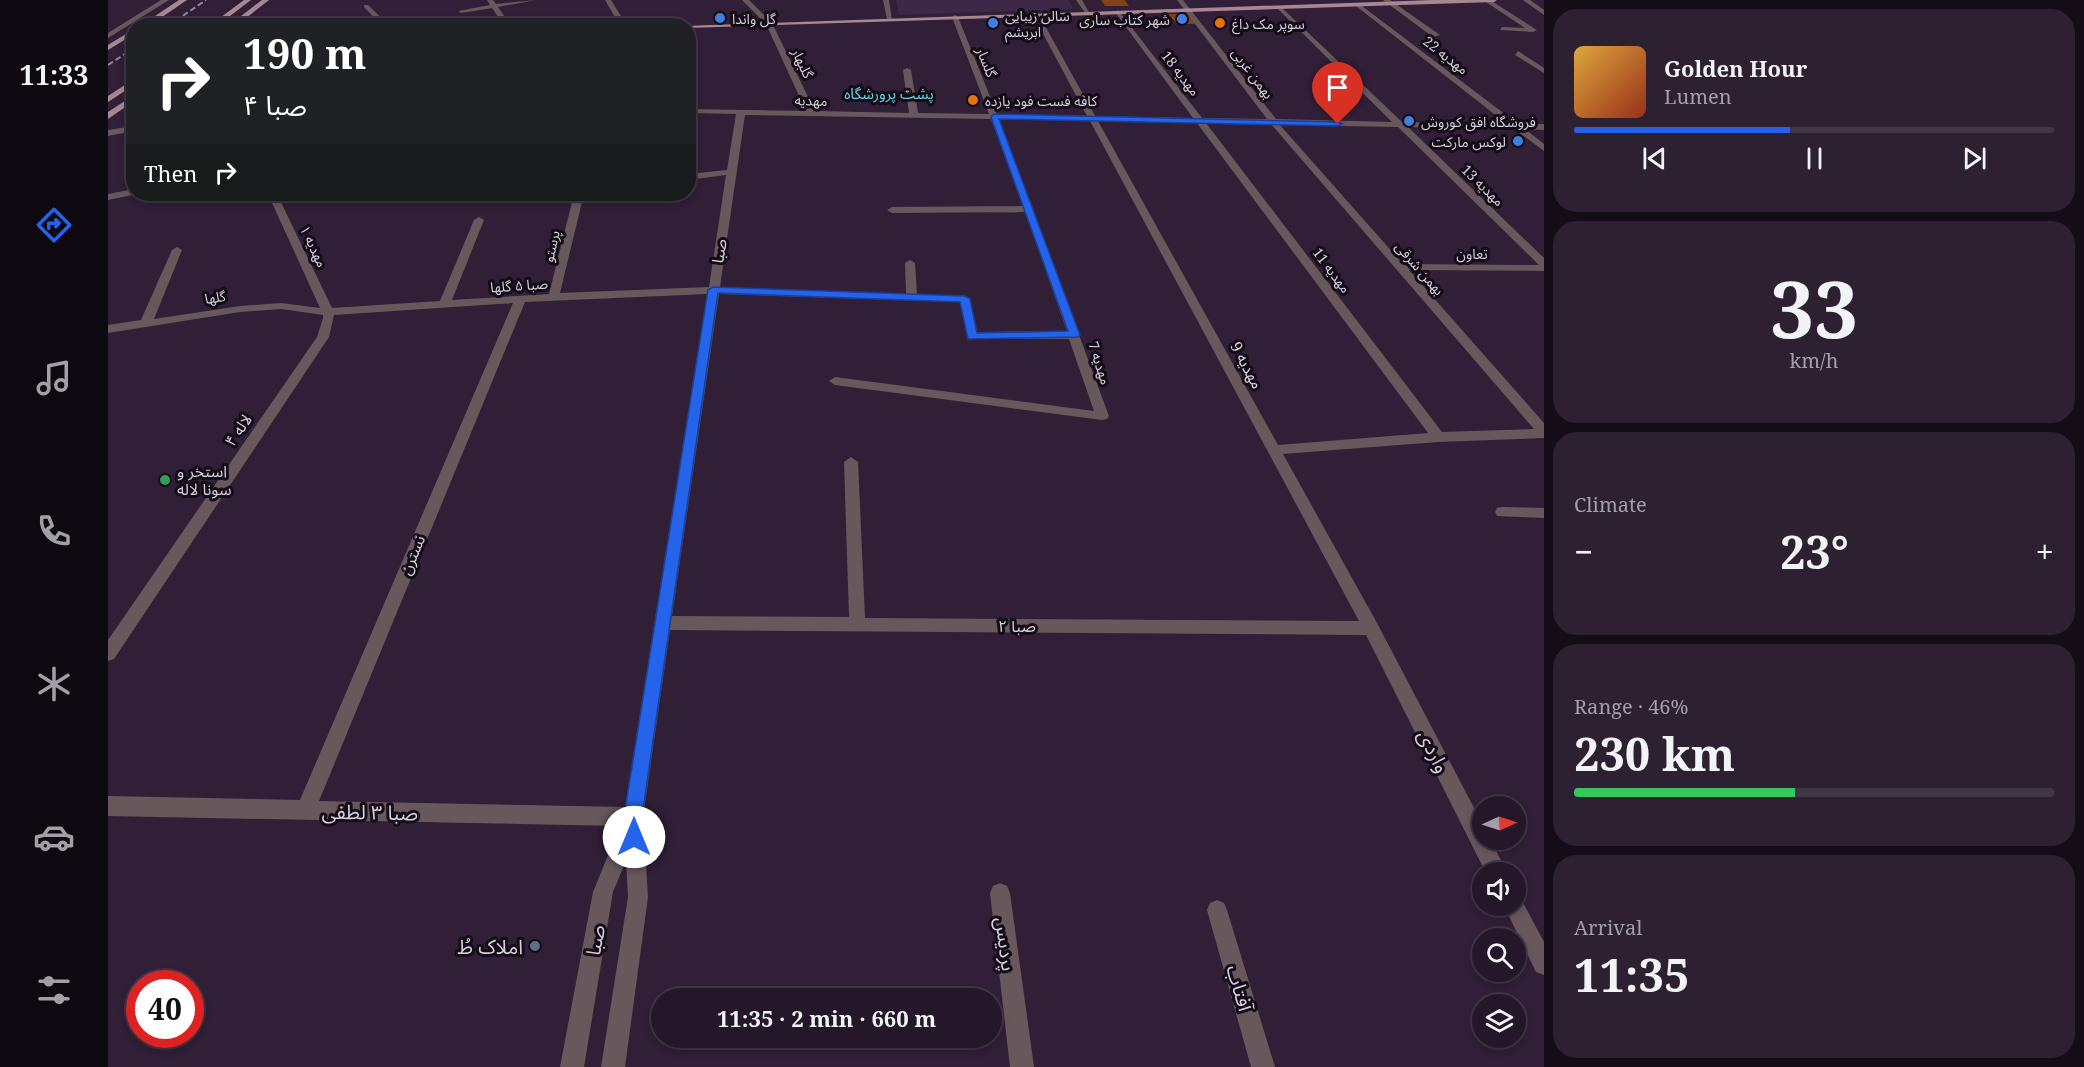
<!DOCTYPE html>
<meta charset="utf-8">
<style>
:root{--surface:#241729;--page:#2c2031;--text:#f1f3f6;--muted:#a39fa8;--line:#413646;--accent:#2563eb}
body{margin:0;font-family:"Noto Serif","Noto Sans Arabic",serif;background:var(--page);color:var(--text);height:100vh;display:flex;flex-direction:column;font-size:22px;white-space:nowrap}
*{box-sizing:border-box;margin:0}
p{font-size:20px;color:var(--muted)}
.icon{flex:none;width:33px;height:33px;fill:none;stroke:currentColor;stroke-width:2;stroke-linecap:round;stroke-linejoin:round}
.map{position:relative;flex:1;overflow:hidden}
.drawer{display:flex;flex-direction:column;gap:9px;padding:9px;background:#140d17;width:540px}
.drawer>*{flex:none}
.guide{position:absolute;left:18px;top:18px;width:570px;height:183px;border-radius:24px;box-shadow:0 3px 9px #0003,0 0 0 2px var(--line);background:#202124;color:#fff;overflow:hidden}
.needle{width:39px;rotate:87deg}
.controls{position:absolute;left:1364px;top:796px;display:grid;gap:12px}
.controls a{display:grid;place-items:center;width:54px;height:54px;border-radius:50%;background:var(--surface);box-shadow:0 3px 9px #0003,0 0 0 2px var(--line);font-size:30px}
.speed{position:absolute;left:18px;top:970px;display:flex;gap:12px;font-size:30px;font-weight:700;text-align:center}
.speed>*{display:grid;place-content:center;width:78px;height:78px;border-radius:50%;background:var(--surface);box-shadow:0 3px 9px #0003,0 0 0 2px var(--line);line-height:1}
.speed .limit{border:9px solid #d22;background:#fff;color:#111}
.pin{position:absolute;display:grid;place-items:center;width:51px;height:51px;color:#fff;margin:-62px -26px;border-radius:50% 50% 50% 0;rotate:-45deg;box-shadow:0 0 6px #0007}
.pin .icon{rotate:45deg}
.me{position:absolute;width:66px;margin:-33px;rotate:0deg;stroke-linejoin:round;filter:drop-shadow(0 0 4px #0008)}
.turn{display:flex;align-items:center;gap:21px;height:126px;padding:0 18px;font-size:27px}
.turn .icon{width:78px;height:78px;stroke-width:2.5}
.turn b{display:block;font-size:42px;line-height:51px}
.then{display:flex;align-items:center;height:57px;padding:0 18px;background:#0003;gap:12px;font-size:22px}
.big{font-size:45px;font-weight:700;line-height:1.1}
.drawer .widget{flex:1;display:flex;flex-direction:column;justify-content:center;gap:9px;min-width:0;padding:0 21px;border-radius:24px;background:var(--page)}
.drawer .dial{align-items:center;gap:0}
.dial b{font-size:78px;line-height:1}
.song{display:flex;align-items:center;gap:18px}
.cover{width:72px;height:72px;border-radius:9px;background:linear-gradient(135deg,hsl(40 70% 55%),hsl(10 70% 35%))}
.played{height:6px;border-radius:3px;background:linear-gradient(90deg,var(--accent) 45%,var(--line) 45%)}
.keys{display:flex;justify-content:space-around;direction:ltr}
.heat{display:flex;justify-content:space-between;align-items:center;font-size:33px;direction:ltr}
.charge{height:9px;border-radius:4px;background:linear-gradient(90deg,#34c759 46%,var(--line) 0)}
.trip{position:absolute;left:543px;top:988px;width:351px;height:60px;border-radius:30px;background:var(--surface);box-shadow:0 3px 9px #0003,0 0 0 2px var(--line);font-weight:700;line-height:60px;text-align:center}
main{display:flex;flex:1;min-height:0}
.tab-bar{display:flex;flex-direction:column;width:108px;justify-content:space-around;align-items:center;background:#0e0910;color:var(--muted)}
.tab-bar .icon{width:42px;height:42px}
.tab-bar .on{color:var(--accent)}
.tab-bar b{font-size:27px;color:var(--text)}
.map>svg:first-child{display:block}
.built{fill:#3d2845}
.building{fill:#814217}
.lines{fill:none;stroke-linecap:round;stroke-linejoin:round}
.minor{fill:#68585b;fill-rule:evenodd}
.major{fill:#a88890;fill-rule:evenodd}
.rail{stroke:#918497;stroke-width:2;stroke-dasharray:6 3;stroke-linecap:butt}
.route{fill:#2563eb;stroke:#184099;stroke-width:1.5}
.shop-dot{fill:#3f7fe0;stroke:#140c17;stroke-width:2}
.food-dot{fill:#e8710a;stroke:#140c17;stroke-width:2}
.leisure-dot{fill:#2e9e5b;stroke:#140c17;stroke-width:2}
.service-dot{fill:#5c6f8a;stroke:#140c17;stroke-width:2}
.labels{text-anchor:middle;dominant-baseline:central;stroke-width:6;stroke-linejoin:round;paint-order:stroke}
.far-poi-label{font-size:14px;fill:#d7cddc;stroke:#140c17;text-anchor:start}
.far-street-label{font-size:14px;fill:#d7cddc;stroke:#140c17}
.far-neighbourhood-label{font-size:15px;fill:#6bd1e7;stroke:#140c17}
.street-label{font-size:16px;fill:#d7cddc;stroke:#140c17}
.poi-label{font-size:16px;fill:#d7cddc;stroke:#140c17;text-anchor:start}
.near-street-label{font-size:20px;fill:#d7cddc;stroke:#140c17}
.near-poi-label{font-size:20px;fill:#d7cddc;stroke:#140c17;text-anchor:end}
</style>
<main>
<nav class="tab-bar">
<b>11:33</b>
<svg class="icon on" aria-label="directions" viewBox="0 0 24 24"><path d="M12 3l9 9-9 9-9-9zM9 14v-3h6M13 9l2 2-2 2"/></svg>
<svg class="icon" aria-label="music" viewBox="0 0 24 24"><path d="M9 18V5l10-2v13"/><circle cx="6" cy="18" r="3"/><circle cx="16" cy="16" r="3"/></svg>
<svg class="icon" aria-label="phone" viewBox="0 0 24 24"><path d="M5 4h4l2 5-3 2q2 4 5 5l2-3 5 2v4C11 20 4 13 5 4z"/></svg>
<svg class="icon" aria-label="climate" viewBox="0 0 24 24"><path d="M12 3v18M4 7l16 10M4 17L20 7"/></svg>
<svg class="icon" aria-label="car" viewBox="0 0 24 24"><path d="M5 17H2v-5l4-1 3-4h7l3 4 3 1v5h-3M9 17h6M6 11h13"/><circle cx="7" cy="17" r="2"/><circle cx="17" cy="17" r="2"/></svg>
<svg class="icon" aria-label="filters" viewBox="0 0 24 24"><path d="M4 7h16M4 17h16"/><circle cx="9" cy="7" r="2"/><circle cx="15" cy="17" r="2"/></svg>
</nav>
<div class="map">
<svg width="1436" height="1067" viewBox="0 0 1436 1067">
<rect width="100%" height="100%" fill="#301f37"/>
<path class="built" d="M788,0H960L966,9L791,15Z"/>
<g class="building">
<path d="M993,0H1017L1021,6H997Z"/>
<path d="M1060,14H1080L1088,24H1069Z"/>
</g>
<g class="lines">
<g class="minor">
<path d="M53,0H61L0,38V33Z"/>
<path d="M379,0H385L388,4L428,0L390,7L403,26H396L384,8L353,13L350,11L382,5Z"/>
<path d="M497,0H503L519,26H512Z"/>
<path d="M634,0H641L664,23L707,111L801,113L795,70L799,68L803,70L810,113L881,114L844,17L847,15L850,17L889,114L979,116L925,15L928,13L931,15L987,116L1085,118L1007,12L1010,10L1094,118L1159,119L1069,0H1075L1168,119L1284,122L1170,9L1172,6L1294,122L1399,124L1248,6L1250,3L1410,124H1436V130L1417,129L1436,144V151L1406,129L1300,127L1436,258V271L1301,270L1436,423V438L1330,442L1175,454L1269,623L1374,823V840H1383L1399,873H1378L1258,635L562,630L535,817L540,897L517,1067H493L520,897L518,861L505,892L476,1067H452L485,892L512,826L0,816V796L192,800L405,303L226,315L221,337L6,659L0,661V640L209,337L215,318V315L173,309L132,312L0,333V325L33,320L64,250L69,247L74,250L46,319L132,306L173,303L212,308L160,194H169L224,308L332,301L366,220L371,217L376,220L344,300L441,294L464,202L469,199L474,202L452,293L601,287L618,175L580,180V174L619,170L628,114L580,113V109L698,111L658,24ZM637,115L883,119L915,206L784,207L779,210L784,213L917,212L959,331L869,332L861,297L809,294L807,263L802,260L797,263L798,294L612,287ZM891,119L982,121L1251,621L757,618L750,462L743,457L736,462L741,617L564,616L611,294L852,302L860,339H961L986,411L727,377L721,381L727,385L994,420L999,419L1001,416ZM990,121L1089,123L1320,433L1170,445ZM1098,123L1163,124L1426,429L1334,432ZM1172,125L1290,127L1431,265L1295,264ZM599,294L517,807L211,801L417,302Z"/>
<path d="M775,0H781L784,20L779,19Z"/>
<path d="M968,0H974L982,14H978Z"/>
<path d="M1275,0H1282L1332,35L1325,37Z"/>
<path d="M1375,0H1382L1429,30L1425,32L1392,30L1394,27L1417,28Z"/>
<path d="M1415,0H1422L1436,10V15Z"/>
<path d="M256,5H260L282,26H274L256,7Z"/>
<path d="M1410,51L1436,68V73L1407,55Z"/>
<path d="M26,126V131L0,136V130Z"/>
<path d="M26,189V194H29L0,200V194Z"/>
<path d="M1394,507L1436,508V518L1389,516L1387,512L1389,508Z"/>
<path d="M892,883L899,886L902,893L926,1067H902L882,893L885,886Z"/>
<path d="M1407,896L1413,899L1436,942V975L1428,972L1396,906H1407Z"/>
<path d="M1109,900L1116,903L1119,910L1167,1067H1143L1099,910L1102,903Z"/>
</g>
<g class="major">
<path d="M71,0H79L41,26H32Z"/>
<path d="M136,0H143L109,26H101Z"/>
<path d="M154,0H161L128,26H120Z"/>
<path d="M1325,0H1389L1386,2L580,28V26H574Z"/>
<path d="M26,29V34L0,50V45Z"/>
<path d="M26,79V85L0,102V96Z"/>
<path d="M26,95V101L0,119V112Z"/>
</g>
<g class="rail">
<path d="M60,26L98,0"/>
<path d="M0,65L26,48"/>
</g>
</g>
<path class="route" d="M886,114L1230,122L1234,124L1230,126L891,119L972,335L970,337L860,339L852,302L610,293L534,817L535,837L533,844L526,846L520,844L516,817L600,290L605,287L857,296L862,299L869,333L960,331L883,117Z"/>
<g class="shop-dot">
<circle cx="612" cy="18" r="6"/>
<circle cx="1074" cy="19" r="6"/>
<circle cx="885" cy="23" r="6"/>
<circle cx="1301" cy="121" r="6"/>
<circle cx="1410" cy="141" r="6"/>
</g>
<g class="food-dot">
<circle cx="1112" cy="23" r="6"/>
<circle cx="865" cy="100" r="6"/>
</g>
<circle class="leisure-dot" cx="57" cy="480" r="6"/>
<circle class="service-dot" cx="427" cy="946" r="6"/>
<g class="labels">
<g class="far-poi-label">
<text x="897" y="15">سالن زیبایی<tspan x="897" dy="16">ابریشم</tspan></text>
<text x="624" y="18">گل واندا</text>
<text x="1062" y="19" text-anchor="end">شهر کتاب ساری</text>
<text x="1124" y="23">سوپر مک داغ</text>
<text x="877" y="100">کافه فست فود یازده</text>
<text x="1313" y="121">فروشگاه افق کوروش</text>
<text x="1398" y="141" text-anchor="end">لوکس مارکت</text>
</g>
<g class="far-street-label">
<text transform="translate(1338 55) rotate(38)">مهدیه 22</text>
<text transform="translate(879 62) rotate(68)">گلسار</text>
<text transform="translate(695 63) rotate(65)">گلبهار</text>
<text transform="translate(1073 73) rotate(52)">مهدیه 18</text>
<text transform="translate(1145 73) rotate(53)">بهمن غربی</text>
<text transform="translate(703 100) rotate(2)">مهدیه</text>
<text transform="translate(1375 185) rotate(44)">مهدیه 13</text>
<text transform="translate(206 246) rotate(65)">مهدیه ۱</text>
<text transform="translate(443 246) rotate(-77)">پرستو</text>
<text x="1364" y="253">تعاون</text>
<text transform="translate(1312 268) rotate(49)">بهمن شرقی</text>
<text transform="translate(1224 270) rotate(53)">مهدیه 11</text>
<text transform="translate(411 285) rotate(-4)">صبا ۵ گلها</text>
<text transform="translate(107 297) rotate(-9)">گلها</text>
<text transform="translate(992 363) rotate(72)">مهدیه 7</text>
</g>
<g class="far-neighbourhood-label">
<text x="781" y="93">پشت پرورشگاه</text>
</g>
<g class="street-label">
<text transform="translate(611 251) rotate(-81)">صبا</text>
<text transform="translate(1139 365) rotate(62)">مهدیه 9</text>
<text transform="translate(130 430) rotate(-56)">لاله ۴</text>
<text transform="translate(304 555) rotate(-67)">نسترن</text>
<text x="909" y="626">صبا ۲</text>
</g>
<g class="poi-label">
<text x="69" y="471">استخر و<tspan x="69" dy="18">سونا لاله</tspan></text>
</g>
<g class="near-street-label">
<text transform="translate(1326 751) rotate(63)">واردی</text>
<text transform="translate(262 812) rotate(1)">صبا ۳ لطفی</text>
<text transform="translate(487 940) rotate(-80)">صبا</text>
<text transform="translate(898 944) rotate(83)">پردیس</text>
<text transform="translate(1132 988) rotate(74)">آفتاب</text>
</g>
<g class="near-poi-label">
<text x="415" y="946">املاک طُ</text>
</g>
</g>
</svg>
<div class="controls">
<a><svg class="needle" viewBox="-14 -14 28 28"><path d="M0-13l5 13h-10z" fill="#e53935"/><path d="M0 13l5-13h-10z" fill="#a39fa8"/></svg></a>
<a><svg class="icon" aria-label="sound" viewBox="0 0 24 24"><path d="M4 9h4l5-4v14l-5-4H4zM17 9q2 3 0 6"/></svg></a>
<a><svg class="icon" aria-label="search" viewBox="0 0 24 24"><circle cx="10" cy="10" r="6"/><path d="M15 15l6 6"/></svg></a>
<a><svg class="icon" aria-label="layers" viewBox="0 0 24 24"><path d="M12 4l9 5-9 5-9-5zM3 14l9 5 9-5"/></svg></a>
</div>
<div class="speed"><div class="limit">40</div></div>
<div class="pin" style="left:1230px;top:124px;background:#d93025"><svg class="icon" aria-label="arrive" viewBox="0 0 24 24"><path d="M6 21V4h12l-3 4 3 4H6"/></svg></div>
<svg class="me" style="left:526px;top:837px" viewBox="-20 -20 40 40"><circle r="19" fill="#fff"/><path d="M0-13L10 11 0 6-10 11z" fill="#2563eb"/></svg>
<div class="trip">11:35 · 2 min · 660 m</div>
<div class="guide">
<div class="turn"><svg class="icon" aria-label="right" viewBox="0 0 24 24"><path d="M7 20v-9h11M14 6l5 5-5 5"/></svg><div><b>190 m</b>صبا ۴</div></div>
<div class="then">Then<svg class="icon" aria-label="right" viewBox="0 0 24 24"><path d="M7 20v-9h11M14 6l5 5-5 5"/></svg></div>
</div>
</div>
<section class="drawer">
<div class="widget">
<div class="song"><i class="cover"></i><div><b>Golden Hour</b><p>Lumen</p></div></div>
<div class="played"></div>
<div class="keys"><svg class="icon" aria-label="previous" viewBox="0 0 24 24"><path d="M18 5L8 12l10 7zM5 5v14"/></svg><svg class="icon" aria-label="pause" viewBox="0 0 24 24"><path d="M8 5v14M16 5v14"/></svg><svg class="icon" aria-label="next" viewBox="0 0 24 24"><path d="M6 5l10 7-10 7zM19 5v14"/></svg></div>
</div>
<div class="widget dial"><b>33</b><p>km/h</p></div>
<div class="widget"><p>Climate</p>
<div class="heat"><a>−</a><b class="big">23°</b><a>+</a></div>
</div>
<div class="widget"><p>Range · 46%</p><b class="big">230 km</b><div class="charge"></div></div>
<div class="widget"><p>Arrival</p><b class="big">11:35</b></div>
</section>
</main>
